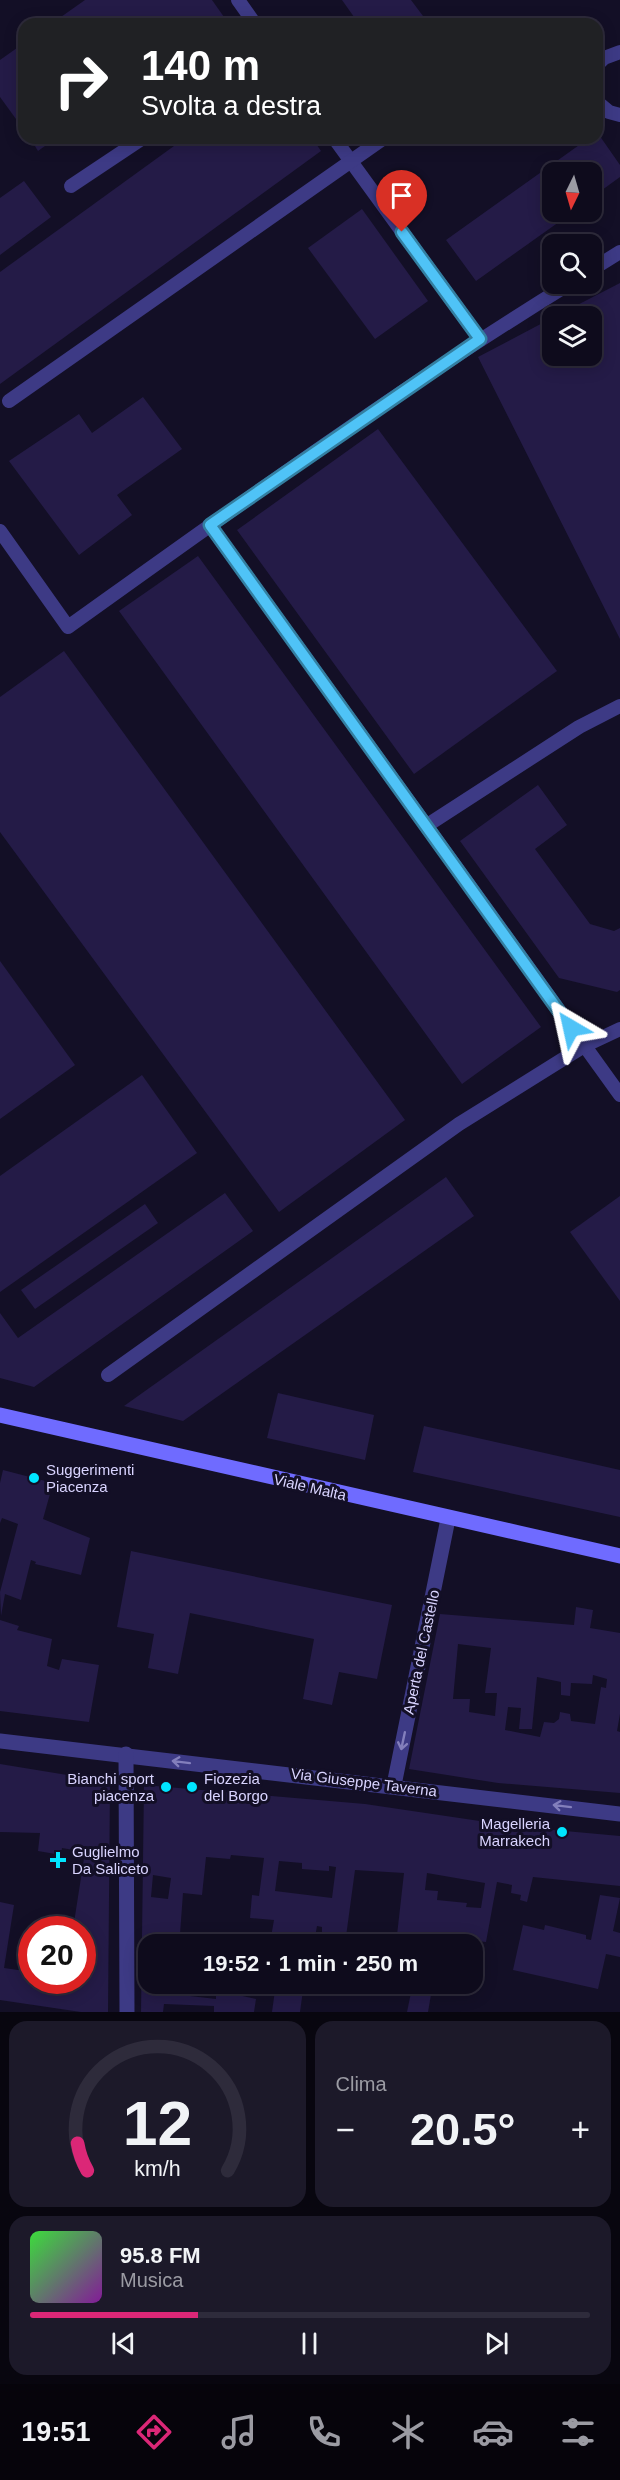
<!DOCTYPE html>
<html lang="it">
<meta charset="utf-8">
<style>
:root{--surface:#0e0b1c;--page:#1c1929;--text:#f1f3f6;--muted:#9b9ba3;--line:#2e2b3b;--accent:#db2777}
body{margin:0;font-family:Arial,sans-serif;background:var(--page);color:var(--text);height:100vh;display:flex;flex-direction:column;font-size:22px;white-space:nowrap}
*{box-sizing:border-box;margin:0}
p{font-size:20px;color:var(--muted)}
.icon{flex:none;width:33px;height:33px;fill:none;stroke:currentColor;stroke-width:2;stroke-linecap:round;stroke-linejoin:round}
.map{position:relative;height:2012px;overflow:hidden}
.side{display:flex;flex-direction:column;gap:9px;padding:9px;background:#08060f;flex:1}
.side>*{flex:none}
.banner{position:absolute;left:18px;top:18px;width:585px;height:126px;border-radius:18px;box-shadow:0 3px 15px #0003,0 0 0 2px var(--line);background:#202124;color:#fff;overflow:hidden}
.needle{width:39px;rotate:185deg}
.fabs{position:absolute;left:542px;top:162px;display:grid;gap:12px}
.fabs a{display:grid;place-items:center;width:60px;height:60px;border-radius:12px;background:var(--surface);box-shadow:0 3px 15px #0003,0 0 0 2px var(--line);font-size:30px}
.speed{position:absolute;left:18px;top:1916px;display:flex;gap:12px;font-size:30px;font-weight:700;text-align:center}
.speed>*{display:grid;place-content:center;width:78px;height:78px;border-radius:50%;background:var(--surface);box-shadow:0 3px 15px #0003,0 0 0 2px var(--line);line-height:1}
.speed .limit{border:9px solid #d22;background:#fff;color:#111}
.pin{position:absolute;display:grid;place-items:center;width:51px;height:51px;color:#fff;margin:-62px -26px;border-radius:50% 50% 50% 0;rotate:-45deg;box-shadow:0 0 6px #0007}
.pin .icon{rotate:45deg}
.me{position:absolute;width:66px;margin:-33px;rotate:324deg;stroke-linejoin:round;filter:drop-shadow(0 0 4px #0008)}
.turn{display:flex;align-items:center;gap:21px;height:126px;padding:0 24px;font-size:27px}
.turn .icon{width:78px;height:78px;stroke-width:2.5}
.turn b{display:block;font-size:42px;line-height:51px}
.big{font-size:45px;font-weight:700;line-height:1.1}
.side .card{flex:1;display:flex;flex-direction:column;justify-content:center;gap:9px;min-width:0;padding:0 21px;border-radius:18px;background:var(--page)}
.side .dial{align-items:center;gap:0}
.dial svg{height:156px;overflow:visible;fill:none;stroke:var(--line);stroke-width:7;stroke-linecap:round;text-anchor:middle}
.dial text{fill:var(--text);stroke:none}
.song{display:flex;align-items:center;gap:18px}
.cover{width:72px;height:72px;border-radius:9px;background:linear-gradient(135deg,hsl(120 70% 55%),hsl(290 70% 35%))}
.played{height:6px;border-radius:3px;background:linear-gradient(90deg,var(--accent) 30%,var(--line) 30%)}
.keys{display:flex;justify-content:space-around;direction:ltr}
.heat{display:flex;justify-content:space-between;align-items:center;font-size:33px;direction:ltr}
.side .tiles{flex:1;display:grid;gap:9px;grid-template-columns:1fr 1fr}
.card:last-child{grid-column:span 2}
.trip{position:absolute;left:138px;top:1934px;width:345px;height:60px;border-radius:18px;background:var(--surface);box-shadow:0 3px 15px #0003,0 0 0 2px var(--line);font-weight:700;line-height:60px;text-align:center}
.menu{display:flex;height:96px;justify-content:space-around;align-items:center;background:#06040b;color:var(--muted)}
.menu .icon{width:42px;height:42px}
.menu .selected{color:var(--accent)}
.menu b{font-size:27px;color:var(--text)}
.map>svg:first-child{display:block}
.building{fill:#241b47;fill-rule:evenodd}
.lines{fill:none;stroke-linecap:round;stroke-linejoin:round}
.lane{stroke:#3d3a85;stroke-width:14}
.street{stroke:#3d3a85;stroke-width:15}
.secondary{stroke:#6f6bff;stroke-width:15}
.oneway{stroke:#837fbc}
.route-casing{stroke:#337fa1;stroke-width:15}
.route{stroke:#4fc3f7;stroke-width:10}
.poi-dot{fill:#00e5ff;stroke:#130f26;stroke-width:2}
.labels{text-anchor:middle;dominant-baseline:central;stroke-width:6;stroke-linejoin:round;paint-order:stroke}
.poi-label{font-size:15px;fill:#d9d4ff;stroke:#130f26;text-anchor:start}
.street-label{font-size:15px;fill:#d9d4ff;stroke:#130f26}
</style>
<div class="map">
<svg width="620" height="2012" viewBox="0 0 620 2012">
<rect width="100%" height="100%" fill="#130f26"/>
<g class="building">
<path d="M85,0H212L224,17L214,24H51Z"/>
<path d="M342,0H411L429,24H359Z"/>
<path d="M24,43V130L0,97V60Z"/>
<path d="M597,132L620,165V177L591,198V172H552V212H573L476,281L446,240L589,138H597Z"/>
<path d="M30,138H56L38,151Z"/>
<path d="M185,138H312L321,151L0,384V272Z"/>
<path d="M24,181L51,217L0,255V198Z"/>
<path d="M362,209L428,301L375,339L308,248Z"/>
<path d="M620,283V639L478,357L552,318V356H591V316H556Z"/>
<path d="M143,397L182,449L117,495L132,515L79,555L9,461L79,414L92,433Z"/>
<path d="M378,429L557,671L414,774L237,530Z"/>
<path d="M198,556L541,1027L462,1084L119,611Z"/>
<path d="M64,651L405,1120L279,1212L0,832V697Z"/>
<path d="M538,785L567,825L535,849L590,924L614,931L620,928V990L617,992L559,978L460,841Z"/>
<path d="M0,961L75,1065L0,1119Z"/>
<path d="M142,1075L197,1153L0,1292V1176Z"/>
<path d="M446,1177L474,1216L183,1421L124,1406Z"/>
<path d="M225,1193L253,1231L34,1387L0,1378V1313L18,1338Z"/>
<path d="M620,1196V1301L570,1232Z"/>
<path d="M145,1204L158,1223L35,1309L21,1290Z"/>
<path d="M278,1393L374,1415L365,1460L267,1438Z"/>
<path d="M424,1426L620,1470V1517L413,1472Z"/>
<path d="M3,1470L53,1483L43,1519L90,1538L81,1575L35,1564L36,1562L31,1560L21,1600L5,1594L1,1616L0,1592L18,1524L2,1518L0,1523V1483Z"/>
<path d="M131,1551L392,1605L377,1679L339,1672L332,1705L303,1699L314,1639L190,1613L178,1674L148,1668L154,1634L117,1627Z"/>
<path d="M576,1607L593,1610L590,1628L620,1633V1714L617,1731L620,1732V1793L498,1783L409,1769L440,1614L574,1625ZM458,1644L491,1648L485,1693H497L495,1716L469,1712L470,1699H453ZM593,1675L607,1679L606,1688L601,1687L595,1724L571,1721L570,1714L560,1712L559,1719L554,1723L544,1722L540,1737L505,1730L508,1707L521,1708L519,1729H532L537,1677L561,1682V1695L570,1696L571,1683L592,1684Z"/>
<path d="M0,1620L19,1626L17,1630L52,1639L47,1666L59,1670L62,1659L99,1665L89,1722L0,1711Z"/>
<path d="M0,1764L110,1782L108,2012H81L0,2000V1902L14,1905L4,1968L32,1972V1980H82V1929H73L85,1852L62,1848L61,1855L38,1851L40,1833L0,1832Z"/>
<path d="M144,1785L365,1804L521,1827L620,1836V1886L533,1877L527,1902L520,1900L521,1895L511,1893L512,1885L497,1882L486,1942L460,1939V1941L441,1937L439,1944H396L404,1873L355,1870L345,1944H327L328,1934L322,1933V1927L317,1926L314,1943L282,1944L283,1939L271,1937L274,1920L250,1918L252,1895L259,1896L264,1858L231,1855L230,1859L206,1857L202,1895L183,1893L180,1934L170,1932L169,1944H148V1983H192L190,1996L216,1999V1990L256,1999L254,2012H214V2006L164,2004L163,2012H141ZM279,1861L302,1863V1869L329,1871V1866L336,1867L332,1898L275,1891ZM427,1873L485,1883L481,1908L466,1907L467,1903L437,1900L438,1891L425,1890ZM153,1875L171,1878L168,1899L151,1897Z"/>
<path d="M600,1895L620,1898L613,1931L620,1933V1957L606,1954L598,1989L513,1970L523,1925L544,1930L545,1925L586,1935V1939L591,1940Z"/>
<path d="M276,1983H304L300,2012H272Z"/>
<path d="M341,1983H388L386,1992Z"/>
<path d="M413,1983H433L428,2012H407Z"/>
</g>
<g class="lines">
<g class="lane">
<path d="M238,0L255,24"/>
<path d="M597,65L604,58L620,52"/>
<path d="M597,102L609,112L620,115"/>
<path d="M334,138L480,339"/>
<path d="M71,186L143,138"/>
<path d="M591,270L620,252"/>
<path d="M9,401L384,138"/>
<path d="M210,525L620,1095"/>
<path d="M0,531L68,627C233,509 397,390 569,284"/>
<path d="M426,826L579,727L620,706"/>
<path d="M108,1375L459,1124L584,1046L620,1029"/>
</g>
<g class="street">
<path d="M0,1741L620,1814"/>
<path d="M126,1754L127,2012"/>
<path d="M394,1785L448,1519"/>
</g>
<path class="secondary" d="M0,1415L620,1556"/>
</g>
<defs><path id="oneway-shaft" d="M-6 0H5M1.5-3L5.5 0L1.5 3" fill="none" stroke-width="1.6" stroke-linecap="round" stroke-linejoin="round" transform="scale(1.5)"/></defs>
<g class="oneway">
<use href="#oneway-shaft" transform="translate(403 1741) rotate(102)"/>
<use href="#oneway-shaft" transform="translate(181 1762) rotate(-173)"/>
<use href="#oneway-shaft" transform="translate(562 1806) rotate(-173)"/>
</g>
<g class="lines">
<defs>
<path id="route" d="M402,232L480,339L210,525L571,1028"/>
</defs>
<use href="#route" class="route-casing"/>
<use href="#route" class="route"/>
</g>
<g class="poi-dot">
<circle cx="34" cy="1478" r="6"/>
<circle cx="166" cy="1787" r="6"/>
<circle cx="192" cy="1787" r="6"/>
<circle cx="562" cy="1832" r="6"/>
<path d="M55 1851h6v6h6v6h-6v6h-6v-6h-6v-6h6z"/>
</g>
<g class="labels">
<g class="poi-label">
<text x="46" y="1469">Suggerimenti<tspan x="46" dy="17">Piacenza</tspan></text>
<text x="154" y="1778" text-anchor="end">Bianchi sport<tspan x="154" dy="17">piacenza</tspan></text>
<text x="204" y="1778">Fiozezia<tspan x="204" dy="17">del Borgo</tspan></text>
<text x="550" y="1823" text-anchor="end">Magelleria<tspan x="550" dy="17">Marrakech</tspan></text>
<text x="72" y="1851">Guglielmo<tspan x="72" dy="17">Da Saliceto</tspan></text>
</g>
<g class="street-label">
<text transform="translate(310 1487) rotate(13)">Viale Malta</text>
<text transform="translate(421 1652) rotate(-78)">Aperta del Castello</text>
<text transform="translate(364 1782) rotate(7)">Via Giuseppe Taverna</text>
</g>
</g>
</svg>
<div class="fabs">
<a><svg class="needle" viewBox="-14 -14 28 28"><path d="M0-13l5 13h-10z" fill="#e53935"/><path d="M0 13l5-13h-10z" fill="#9b9ba3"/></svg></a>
<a><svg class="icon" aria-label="search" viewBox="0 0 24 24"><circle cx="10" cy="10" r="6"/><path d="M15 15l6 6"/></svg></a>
<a><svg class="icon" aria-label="layers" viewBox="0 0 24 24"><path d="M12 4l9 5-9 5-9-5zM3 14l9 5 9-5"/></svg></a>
</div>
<div class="speed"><div class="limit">20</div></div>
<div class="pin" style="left:402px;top:232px;background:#d93025"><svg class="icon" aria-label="arrive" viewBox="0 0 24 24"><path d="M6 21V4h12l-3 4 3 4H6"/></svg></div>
<svg class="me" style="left:571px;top:1028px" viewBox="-20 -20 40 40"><path d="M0-17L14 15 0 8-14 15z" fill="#4fc3f7" stroke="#fff" stroke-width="4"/></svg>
<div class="trip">19:52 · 1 min · 250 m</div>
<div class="banner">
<div class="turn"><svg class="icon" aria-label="right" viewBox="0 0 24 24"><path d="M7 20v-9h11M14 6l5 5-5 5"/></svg><div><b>140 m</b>Svolta a destra</div></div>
</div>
</div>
<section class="side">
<div class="tiles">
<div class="card dial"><svg viewBox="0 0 100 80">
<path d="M14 69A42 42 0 1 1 86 69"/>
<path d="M14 69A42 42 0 0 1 9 55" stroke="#db2777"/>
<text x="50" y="56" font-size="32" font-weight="700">12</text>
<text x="50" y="72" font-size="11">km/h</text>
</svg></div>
<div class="card"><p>Clima</p>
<div class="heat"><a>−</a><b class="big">20.5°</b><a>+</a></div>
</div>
<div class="card">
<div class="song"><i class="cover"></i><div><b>95.8 FM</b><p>Musica</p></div></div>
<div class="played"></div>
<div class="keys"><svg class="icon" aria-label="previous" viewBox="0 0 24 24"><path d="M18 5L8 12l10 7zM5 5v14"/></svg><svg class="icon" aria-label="pause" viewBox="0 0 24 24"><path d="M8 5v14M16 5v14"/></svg><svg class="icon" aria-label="next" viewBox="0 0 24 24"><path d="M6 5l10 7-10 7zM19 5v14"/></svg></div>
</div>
</div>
</section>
<nav class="menu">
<b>19:51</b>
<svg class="icon selected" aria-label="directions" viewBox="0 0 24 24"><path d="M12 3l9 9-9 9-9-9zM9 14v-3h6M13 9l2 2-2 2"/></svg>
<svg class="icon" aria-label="music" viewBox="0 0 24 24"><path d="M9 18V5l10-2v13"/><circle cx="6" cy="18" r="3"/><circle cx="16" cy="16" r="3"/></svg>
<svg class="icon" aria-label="phone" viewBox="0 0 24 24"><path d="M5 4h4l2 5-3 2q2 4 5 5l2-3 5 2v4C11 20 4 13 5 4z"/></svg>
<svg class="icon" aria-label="climate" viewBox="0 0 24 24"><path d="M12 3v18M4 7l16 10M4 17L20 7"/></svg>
<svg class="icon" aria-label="car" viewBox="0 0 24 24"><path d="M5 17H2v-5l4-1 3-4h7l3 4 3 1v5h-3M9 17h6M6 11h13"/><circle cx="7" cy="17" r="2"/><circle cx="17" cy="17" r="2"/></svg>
<svg class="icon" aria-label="filters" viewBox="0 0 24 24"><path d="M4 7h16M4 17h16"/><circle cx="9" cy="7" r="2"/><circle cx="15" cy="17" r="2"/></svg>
</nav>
